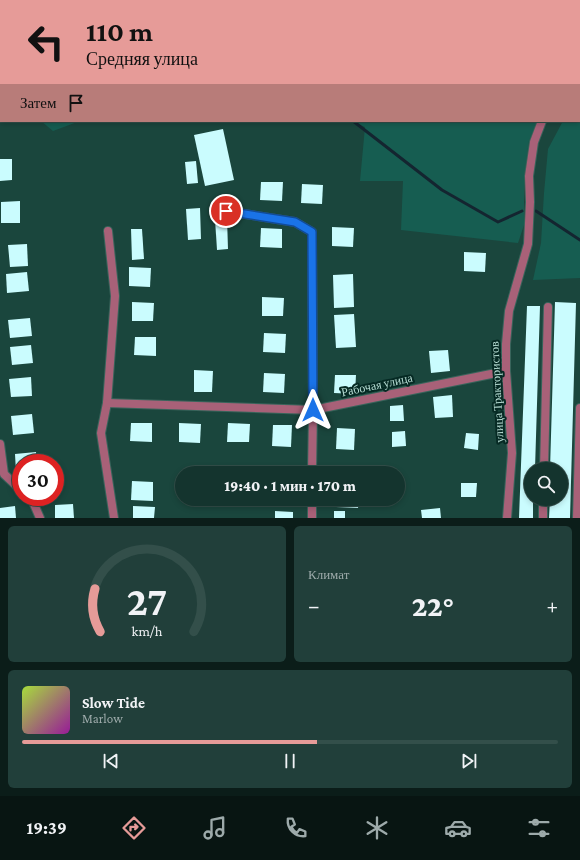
<!DOCTYPE html>
<html lang="ru">
<meta charset="utf-8">
<style>
:root{--surface:#14342e;--page:#213f3a;--text:#f1f3f6;--muted:#9daaaa;--line:#334f4a;--accent:#e69b98}
body{margin:0;font-family:"Crimson Pro",serif;background:var(--page);color:var(--text);height:100vh;display:flex;flex-direction:column;font-size:15px;white-space:nowrap}
*{box-sizing:border-box;margin:0}
p{font-size:13px;color:var(--muted)}
.icon{flex:none;width:22px;height:22px;fill:none;stroke:currentColor;stroke-width:2;stroke-linecap:round;stroke-linejoin:round}
.map{position:relative;height:518px;overflow:hidden}
.details{display:flex;flex-direction:column;gap:8px;padding:8px;background:#0b1d19;flex:1}
.details>*{flex:none}
.hud{position:absolute;left:0px;top:0px;width:580px;height:122px;box-shadow:0 2px 6px #0003,0 0 0 1px var(--line);background:#e69b98;color:#111;overflow:hidden}
.tools{position:absolute;left:524px;top:462px;display:grid;gap:8px}
.tools a{display:grid;place-items:center;width:44px;height:44px;border-radius:50%;background:var(--surface);box-shadow:0 2px 6px #0003,0 0 0 1px var(--line);font-size:20px}
.speed{position:absolute;left:12px;top:454px;display:flex;gap:8px;font-size:20px;font-weight:700;text-align:center}
.speed>*{display:grid;place-content:center;width:52px;height:52px;border-radius:50%;background:var(--surface);box-shadow:0 2px 6px #0003,0 0 0 1px var(--line);line-height:1}
.speed .limit{border:6px solid #d22;background:#fff;color:#111}
.pin{position:absolute;display:grid;place-items:center;width:34px;height:34px;color:#fff;margin:-17px;border:2px solid #fff;border-radius:50%;box-shadow:0 1px 4px #0007}
.me{position:absolute;width:44px;margin:-22px;rotate:0deg;stroke-linejoin:round;filter:drop-shadow(0 0 3px #0008)}
.turn{display:flex;align-items:center;gap:14px;height:84px;padding:0 20px;font-size:18px}
.turn .icon{width:52px;height:52px;stroke-width:2.5}
.turn b{display:block;font-size:28px;line-height:34px}
.then{display:flex;align-items:center;height:38px;padding:0 20px;background:#0003;gap:8px;font-size:15px}
.big{font-size:30px;font-weight:800;line-height:1.1}
.details .widget{flex:1;display:flex;flex-direction:column;justify-content:center;gap:6px;min-width:0;padding:0 14px;border-radius:6px;background:var(--page)}
.details .dial{align-items:center;gap:0}
.dial svg{height:104px;overflow:visible;fill:none;stroke:var(--line);stroke-width:7;stroke-linecap:round;text-anchor:middle}
.dial text{fill:var(--text);stroke:none}
.song{display:flex;align-items:center;gap:12px}
.cover{width:48px;height:48px;border-radius:6px;background:linear-gradient(135deg,hsl(80 70% 55%),hsl(300 70% 35%))}
.played{height:4px;border-radius:2px;background:linear-gradient(90deg,var(--accent) 55%,var(--line) 55%)}
.keys{display:flex;justify-content:space-around;direction:ltr}
.heat{display:flex;justify-content:space-between;align-items:center;font-size:22px;direction:ltr}
.details .tiles{flex:1;display:grid;gap:8px;grid-template-columns:1fr 1fr}
.widget:last-child{grid-column:span 2}
.trip{position:absolute;left:175px;top:466px;width:230px;height:40px;border-radius:20px;background:var(--surface);box-shadow:0 2px 6px #0003,0 0 0 1px var(--line);font-weight:800;line-height:40px;text-align:center}
.tab-bar{display:flex;height:64px;justify-content:space-around;align-items:center;background:#081512;color:var(--muted)}
.tab-bar .icon{width:28px;height:28px}
.tab-bar .on{color:var(--accent)}
.tab-bar b{font-size:18px;color:var(--text)}
.map>svg:first-child{display:block}
.green{fill:#165d51}
.lines{fill:none;stroke-linecap:round;stroke-linejoin:round}
.stream{stroke:#142530;stroke-width:3}
.building{fill:#cafcfe}
.street-casing{stroke:#39645b;stroke-width:10}
.path{stroke:#689188;stroke-width:2;stroke-dasharray:4 2;stroke-linecap:butt}
.street{stroke:#a86178;stroke-width:8}
.route-casing{stroke:#114b97;stroke-width:10}
.route{stroke:#1a73e8;stroke-width:7}
.labels{text-anchor:middle;dominant-baseline:central;stroke-width:4;stroke-linejoin:round;paint-order:stroke}
.street-label{font-size:12px;fill:#b6dcd3;stroke:#062a24}
</style>
<div class="map">
<svg width="580" height="518" viewBox="0 0 580 518">
<rect width="100%" height="100%" fill="#1a463d"/>
<g class="green">
<path d="M0,0H580V72H579V1H1V90L0,89Z"/>
<path d="M580,100V278L533,280L541,243L544,193L548,149L563,121H579V101Z"/>
<path d="M41,121H80L53,131Z"/>
<path d="M351,121H537L529,141L524,177V225L518,243L401,230L403,181H360L365,127Z"/>
</g>
<g class="lines">
<g class="stream">
<path d="M6,0L7,1"/>
<path d="M353,121L442,190L498,222L522,211"/>
<path d="M536,211L580,240"/>
</g>
</g>
<g class="building">
<path d="M223,129L234,180L205,186L194,135Z"/>
<path d="M0,159H12V180L0,181Z"/>
<path d="M196,161L198,183L187,184L185,162Z"/>
<path d="M261,182H283L282,201L260,200Z"/>
<path d="M302,184L323,185L322,204L301,203Z"/>
<path d="M20,201V223H1V202Z"/>
<path d="M200,208L201,239L188,240L186,209Z"/>
<path d="M227,218L228,249L217,250L215,219Z"/>
<path d="M332,227L354,228L353,247L332,246Z"/>
<path d="M261,228L282,229V248L260,247Z"/>
<path d="M131,229H142L144,259L132,260Z"/>
<path d="M27,244L28,266L10,267L8,245Z"/>
<path d="M464,252L486,253L485,272L464,271Z"/>
<path d="M129,267L151,268L150,287L129,286Z"/>
<path d="M27,272L29,291L7,293L6,274Z"/>
<path d="M353,274L354,307L334,308L333,275Z"/>
<path d="M262,297L284,298L283,316H262Z"/>
<path d="M132,302L154,303L153,321H132Z"/>
<path d="M555,302L576,303L570,518H549L550,499H561V469H550Z"/>
<path d="M527,306H540L535,469H531V499H533V518H519Z"/>
<path d="M354,314L356,347L336,348L334,315Z"/>
<path d="M30,318L32,336L10,338L8,320Z"/>
<path d="M264,333L286,334L285,353L263,352Z"/>
<path d="M135,337H156V356L134,355Z"/>
<path d="M31,345L33,363L12,365L10,347Z"/>
<path d="M448,350L450,371L431,373L429,351Z"/>
<path d="M194,370L213,371L212,392H194Z"/>
<path d="M264,373L285,374L284,393L263,392Z"/>
<path d="M335,375H356L355,394L334,393Z"/>
<path d="M31,377L32,396L11,397L9,379Z"/>
<path d="M452,395L453,417L435,418L433,397Z"/>
<path d="M403,405L404,421H390V406Z"/>
<path d="M32,414L34,433L13,435L11,416Z"/>
<path d="M131,423H152V442L130,441Z"/>
<path d="M179,423L201,424L200,443L179,442Z"/>
<path d="M228,423L250,424L249,442H227Z"/>
<path d="M273,425H292L291,447L272,446Z"/>
<path d="M337,428L355,429L354,450L336,449Z"/>
<path d="M405,431L406,446L392,447V432Z"/>
<path d="M466,433L479,434L478,450L464,448Z"/>
<path d="M36,452L37,463H21V472H16L15,454Z"/>
<path d="M132,481L153,482V501L131,500Z"/>
<path d="M461,483H477L476,497H461Z"/>
<path d="M337,499H359L358,508L336,507Z"/>
<path d="M73,504L74,518H55V505Z"/>
<path d="M15,506L16,518H0V508Z"/>
<path d="M133,506L155,507L154,518H133Z"/>
<path d="M440,508L441,518H422L421,510Z"/>
<path d="M275,511L293,512V518H275Z"/>
<rect x="334" y="511" width="11" height="7"/>
</g>
<g class="lines">
<defs>
<g id="street">
<path d="M579,79L580,78"/>
<path d="M226,211L295,222L312,232L313,410L312,473"/>
<path d="M108,231L115,296L107,403L101,433L114,518"/>
<path d="M107,403L313,410L506,371"/>
<path d="M0,444L4,474L21,490"/>
<path d="M544,469L548,307"/>
<path d="M28,497L33,502L40,518"/>
<path d="M312,518V499"/>
<path d="M507,518L512,453L506,371V344L509,311L528,244L530,202L529,176L534,142L542,121"/>
<path d="M543,518V499"/>
<path d="M577,518L580,408"/>
</g>
</defs>
<use href="#street" class="street-casing"/>
<g class="path">
<path d="M560,0V1"/>
<path d="M17,1V0"/>
<path d="M0,17H1"/>
</g>
<use href="#street" class="street"/>
</g>
<g class="lines">
<defs>
<path id="route" d="M226,211L295,222L312,232L313,410"/>
</defs>
<use href="#route" class="route-casing"/>
<use href="#route" class="route"/>
</g>
<g class="labels">
<g class="street-label">
<text transform="translate(377 385) rotate(-12)">Рабочая улица</text>
<text transform="translate(497 392) rotate(-93)">улица Трактористов</text>
</g>
</g>
</svg>
<div class="tools">
<a><svg class="icon" aria-label="search" viewBox="0 0 24 24"><circle cx="10" cy="10" r="6"/><path d="M15 15l6 6"/></svg></a>
</div>
<div class="speed"><div class="limit">30</div></div>
<div class="pin" style="left:226px;top:211px;background:#d93025"><svg class="icon" aria-label="arrive" viewBox="0 0 24 24"><path d="M6 21V4h12l-3 4 3 4H6"/></svg></div>
<svg class="me" style="left:313px;top:410px" viewBox="-20 -20 40 40"><path d="M0-17L14 15 0 8-14 15z" fill="#1a73e8" stroke="#fff" stroke-width="4"/></svg>
<div class="trip">19:40 · 1 мин · 170 m</div>
<div class="hud">
<div class="turn"><svg class="icon" aria-label="left" viewBox="0 0 24 24"><path d="M17 20v-9H6M10 6l-5 5 5 5"/></svg><div><b>110 m</b>Средняя улица</div></div>
<div class="then">Затем<svg class="icon" aria-label="arrive" viewBox="0 0 24 24"><path d="M6 21V4h12l-3 4 3 4H6"/></svg></div>
</div>
</div>
<section class="details">
<div class="tiles">
<div class="widget dial"><svg viewBox="0 0 100 80">
<path d="M14 69A42 42 0 1 1 86 69"/>
<path d="M14 69A42 42 0 0 1 10 36" stroke="#e69b98"/>
<text x="50" y="56" font-size="32" font-weight="700">27</text>
<text x="50" y="72" font-size="11">km/h</text>
</svg></div>
<div class="widget"><p>Климат</p>
<div class="heat"><a>−</a><b class="big">22°</b><a>+</a></div>
</div>
<div class="widget">
<div class="song"><i class="cover"></i><div><b>Slow Tide</b><p>Marlow</p></div></div>
<div class="played"></div>
<div class="keys"><svg class="icon" aria-label="previous" viewBox="0 0 24 24"><path d="M18 5L8 12l10 7zM5 5v14"/></svg><svg class="icon" aria-label="pause" viewBox="0 0 24 24"><path d="M8 5v14M16 5v14"/></svg><svg class="icon" aria-label="next" viewBox="0 0 24 24"><path d="M6 5l10 7-10 7zM19 5v14"/></svg></div>
</div>
</div>
</section>
<nav class="tab-bar">
<b>19:39</b>
<svg class="icon on" aria-label="directions" viewBox="0 0 24 24"><path d="M12 3l9 9-9 9-9-9zM9 14v-3h6M13 9l2 2-2 2"/></svg>
<svg class="icon" aria-label="music" viewBox="0 0 24 24"><path d="M9 18V5l10-2v13"/><circle cx="6" cy="18" r="3"/><circle cx="16" cy="16" r="3"/></svg>
<svg class="icon" aria-label="phone" viewBox="0 0 24 24"><path d="M5 4h4l2 5-3 2q2 4 5 5l2-3 5 2v4C11 20 4 13 5 4z"/></svg>
<svg class="icon" aria-label="climate" viewBox="0 0 24 24"><path d="M12 3v18M4 7l16 10M4 17L20 7"/></svg>
<svg class="icon" aria-label="car" viewBox="0 0 24 24"><path d="M5 17H2v-5l4-1 3-4h7l3 4 3 1v5h-3M9 17h6M6 11h13"/><circle cx="7" cy="17" r="2"/><circle cx="17" cy="17" r="2"/></svg>
<svg class="icon" aria-label="filters" viewBox="0 0 24 24"><path d="M4 7h16M4 17h16"/><circle cx="9" cy="7" r="2"/><circle cx="15" cy="17" r="2"/></svg>
</nav>
